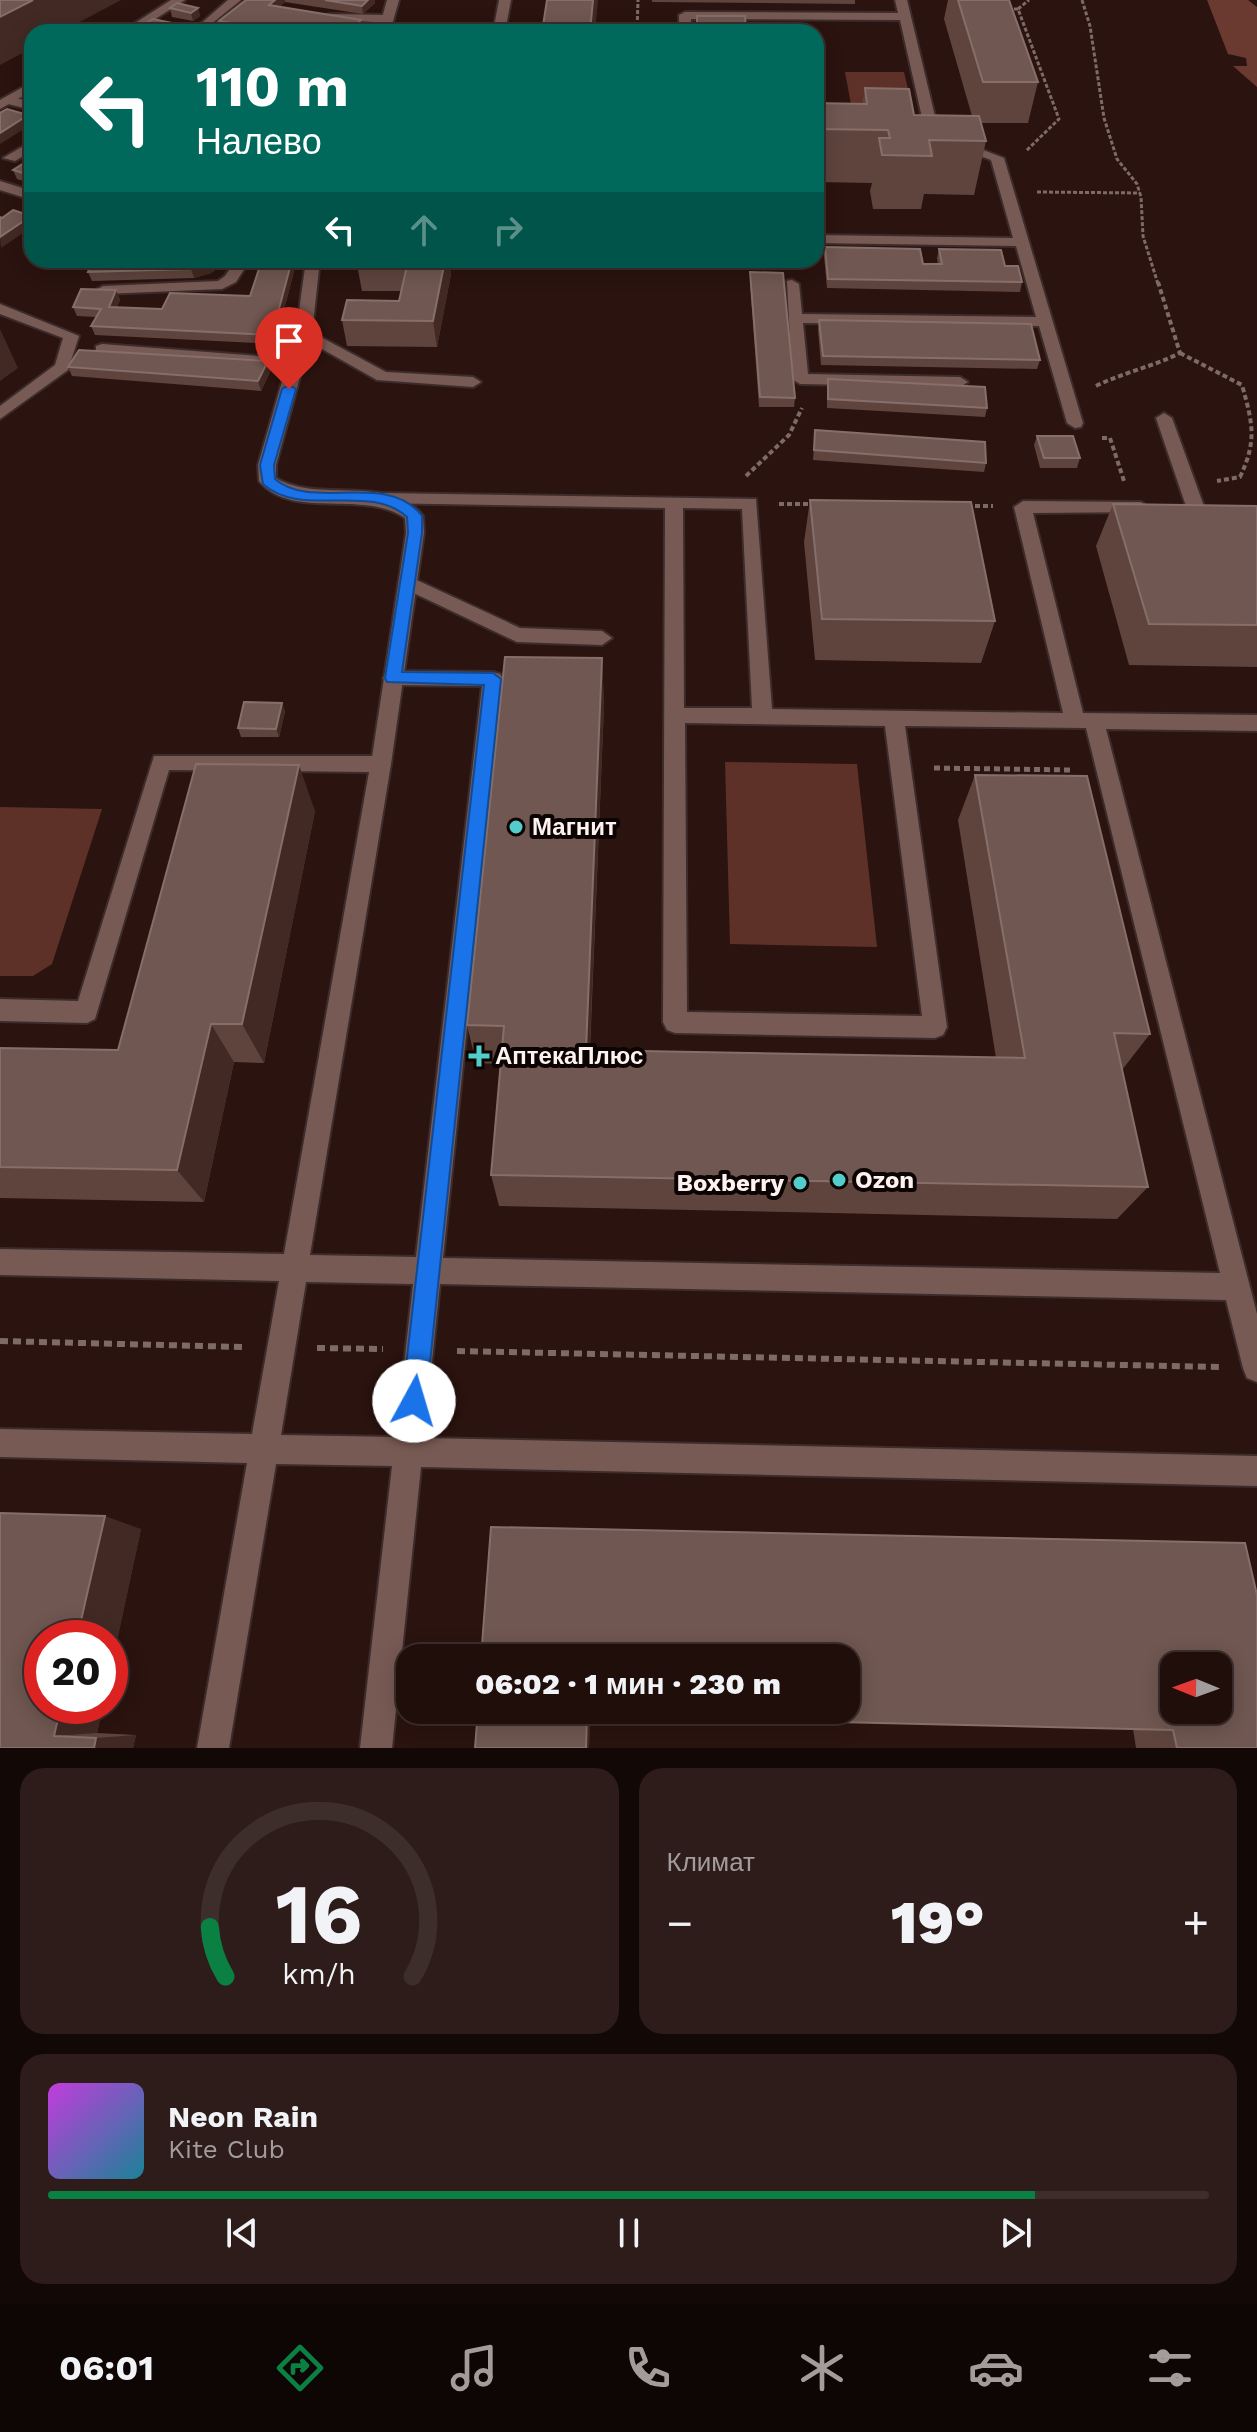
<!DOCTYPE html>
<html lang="ru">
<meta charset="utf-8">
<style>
:root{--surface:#200e0b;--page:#2d1c19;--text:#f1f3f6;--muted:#a29c9d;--line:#3d2e2c;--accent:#0b8043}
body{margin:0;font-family:"Work Sans",sans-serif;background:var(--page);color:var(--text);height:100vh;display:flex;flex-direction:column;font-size:30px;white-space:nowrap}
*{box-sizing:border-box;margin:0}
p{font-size:26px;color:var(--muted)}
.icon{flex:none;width:44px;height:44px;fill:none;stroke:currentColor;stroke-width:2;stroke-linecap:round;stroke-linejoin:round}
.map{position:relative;height:1748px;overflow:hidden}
.details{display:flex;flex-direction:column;gap:20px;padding:20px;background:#120806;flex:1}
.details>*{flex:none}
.banner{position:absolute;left:24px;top:24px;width:800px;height:244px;border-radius:24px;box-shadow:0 4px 20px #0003,0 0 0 2px var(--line);background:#00695c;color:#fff;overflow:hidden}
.needle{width:52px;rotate:271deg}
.buttons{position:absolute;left:1160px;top:1652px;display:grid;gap:16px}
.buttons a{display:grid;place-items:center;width:72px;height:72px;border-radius:16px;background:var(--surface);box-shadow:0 4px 20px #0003,0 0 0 2px var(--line);font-size:40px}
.speed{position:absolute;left:24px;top:1620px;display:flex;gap:16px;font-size:40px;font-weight:700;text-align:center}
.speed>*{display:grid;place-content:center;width:104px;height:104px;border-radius:50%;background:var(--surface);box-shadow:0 4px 20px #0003,0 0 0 2px var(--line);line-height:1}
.speed .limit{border:12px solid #d22;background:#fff;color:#111}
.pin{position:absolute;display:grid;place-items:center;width:68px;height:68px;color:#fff;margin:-82px -34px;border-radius:50% 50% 50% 0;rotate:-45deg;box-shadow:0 0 8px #0007}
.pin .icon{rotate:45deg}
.me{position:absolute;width:88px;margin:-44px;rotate:6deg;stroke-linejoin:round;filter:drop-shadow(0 0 6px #0008)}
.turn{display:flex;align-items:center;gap:28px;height:168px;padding:0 40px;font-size:36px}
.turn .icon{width:104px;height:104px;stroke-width:2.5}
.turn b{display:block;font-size:56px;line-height:68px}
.lanes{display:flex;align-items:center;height:76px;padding:0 40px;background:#0003;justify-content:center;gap:40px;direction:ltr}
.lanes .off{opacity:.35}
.big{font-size:60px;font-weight:800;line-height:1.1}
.details .tile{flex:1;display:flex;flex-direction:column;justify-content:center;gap:12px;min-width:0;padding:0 28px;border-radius:24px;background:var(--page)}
.details .dial{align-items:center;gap:0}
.dial svg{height:208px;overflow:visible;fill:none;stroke:var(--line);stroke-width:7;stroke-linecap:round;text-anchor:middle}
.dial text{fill:var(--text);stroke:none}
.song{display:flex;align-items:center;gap:24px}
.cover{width:96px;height:96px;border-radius:12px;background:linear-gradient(135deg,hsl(290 70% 55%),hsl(190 70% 35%))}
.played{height:8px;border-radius:4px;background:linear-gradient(90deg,var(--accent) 85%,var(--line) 85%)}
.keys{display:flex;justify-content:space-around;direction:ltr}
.heat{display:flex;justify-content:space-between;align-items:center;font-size:44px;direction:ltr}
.details .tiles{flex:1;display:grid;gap:20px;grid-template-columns:1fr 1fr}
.tile:last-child{grid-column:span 2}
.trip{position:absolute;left:396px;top:1644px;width:464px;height:80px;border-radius:24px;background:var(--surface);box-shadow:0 4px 20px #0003,0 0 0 2px var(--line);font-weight:800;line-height:80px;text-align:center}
.tab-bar{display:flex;height:128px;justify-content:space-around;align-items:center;background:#0d0604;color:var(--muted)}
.tab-bar .icon{width:56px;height:56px}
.tab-bar .selected{color:var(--accent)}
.tab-bar b{font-size:36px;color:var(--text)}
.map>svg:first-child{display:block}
.green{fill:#5e3128}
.forest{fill:#6a3930}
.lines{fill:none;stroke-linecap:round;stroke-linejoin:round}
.service-casing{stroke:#3c2c2b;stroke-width:4}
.minor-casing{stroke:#3c2c2b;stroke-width:4}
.path-far3{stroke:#7e6b68;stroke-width:3;stroke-dasharray:4 2;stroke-linecap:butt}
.path-far2{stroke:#7e6b68;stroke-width:4;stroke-dasharray:5 3;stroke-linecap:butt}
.path-far1{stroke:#7e6b68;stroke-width:5;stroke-dasharray:6 4;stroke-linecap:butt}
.path{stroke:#7e6b68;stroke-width:6;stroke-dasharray:8 5;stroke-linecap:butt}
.service{fill:#785a54;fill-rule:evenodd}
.minor{fill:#785a54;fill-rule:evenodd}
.wall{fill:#5f443e}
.shaded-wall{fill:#432923}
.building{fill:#705751;stroke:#866f6a;stroke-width:2;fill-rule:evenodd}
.route{fill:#1a73e8;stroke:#114b97;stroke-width:2}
.poi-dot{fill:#52cdcc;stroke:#0c0403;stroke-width:3}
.labels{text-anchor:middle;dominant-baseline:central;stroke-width:8;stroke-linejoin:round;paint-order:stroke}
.poi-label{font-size:24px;font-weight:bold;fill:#fdf2f0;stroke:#0c0403;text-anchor:start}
</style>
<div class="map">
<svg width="1257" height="1748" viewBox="0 0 1257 1748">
<rect width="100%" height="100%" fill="#2b130f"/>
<g class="green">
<path d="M845,72H904L914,115H853Z"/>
<path d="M725,762L857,764L877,947L730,944Z"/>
<path d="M0,807L102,809L52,964L33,976H0Z"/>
</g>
<path class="forest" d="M1207,0H1248L1257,7V87L1233,66H1247L1246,58L1228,54Z"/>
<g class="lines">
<defs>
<g id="service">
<path d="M228,0H241L205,29L208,32H191Z"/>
<path d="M499,0H511L505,32H493Z"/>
<path d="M895,0H907L939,133L1004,158L1083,423L1081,427L1075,428L1067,423L1039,326L803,323L808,374L960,377L968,382L960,387L800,384L792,379L787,281L792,280L799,284L802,314L1036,317L1016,246L816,243V235L1013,238L991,160L926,135L900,20L691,19V32H679V15L685,12L898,13Z"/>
<path d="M330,14L388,15L394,19L388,23L326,19V15Z"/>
<path d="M8,96L32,102V110L4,103L2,100Z"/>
<path d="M32,141V151L15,161L3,158Z"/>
<path d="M0,181L32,191V200L0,190Z"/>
<path d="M236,260H250L236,282L222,289L103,294L96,290L103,286L218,281L225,276Z"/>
<path d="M0,304L79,336L68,370L0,419V406L55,365L63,338L0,314Z"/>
<path d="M304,328L386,372L473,377L481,382L473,387L377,380L299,336L296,333Z"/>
<path d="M102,344L297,359L305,364L297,369L96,352V346Z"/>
<path d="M1164,413L1172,418L1205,509L1202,513L1196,515L1187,509L1156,418Z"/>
<path d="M381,493L756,499L772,709L1063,713L1014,507L1023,501L1141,502L1150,508L1147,512L1033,513L1083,713L1257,715V731L1106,729L1257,1314V1382L1247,1378L1243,1368L1226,1300L440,1284L424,1438L1257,1456V1486L421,1467L392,1748H360L392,1466L276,1464L229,1748H197L247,1463L0,1457V1429L252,1434L279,1281L0,1275V1249L284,1254L369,772L169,770L95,1019L87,1023L0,1021V999L78,1001L154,756H381L388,758L391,764L310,1255L416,1257L482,686L393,685L386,683L383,678L386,673L393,671L493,672L500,674L503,679L443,1258L1220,1273L1086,728L905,726L947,1027L943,1035L935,1038L675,1033L667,1030L663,1022L665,508L375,503L372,499ZM683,508L742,509L752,708H684ZM685,723L885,726L922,1016L687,1012ZM306,1282L413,1284L396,1437L281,1435Z"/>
<path d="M408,576L520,628L602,631L612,638L602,645L517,642L401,587L399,582L401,577Z"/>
</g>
<g id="minor">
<path d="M171,0H185L135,32H121Z"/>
<path d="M387,0H399L390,32H378Z"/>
<path d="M32,82V91L0,109V100Z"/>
<path d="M306,260H320L312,333L276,465V478C319,504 390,473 423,516L424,533L391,764L388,770H374L371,764L406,533L405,518C363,489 292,521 259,481L258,465L296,333Z"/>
</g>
</defs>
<use href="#service" class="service-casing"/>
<use href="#minor" class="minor-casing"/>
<g class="path-far3">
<path d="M1082,0L1090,26L1104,118L1117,159L1137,184L1141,197L1143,236L1158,284"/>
<path d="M1008,9H1018L1059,119L1026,151"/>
<path d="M1018,9L1029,0"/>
<path d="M637,32L638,0"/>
<path d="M1037,192L1140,193"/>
</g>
<g class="path-far2">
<path d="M1180,353L1242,385C1253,424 1257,441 1240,477L1217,481"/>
<path d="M1096,386C1124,372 1152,367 1180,353L1158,282"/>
<path d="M1102,438H1110L1124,481"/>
<path d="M746,476L789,435L802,408"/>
<path d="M779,504H813"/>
<path d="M967,506H993"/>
</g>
<path class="path-far1" d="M934,768L1072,770"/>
<g class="path">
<path d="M0,1341L243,1347"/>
<path d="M317,1348L383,1349"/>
<path d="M457,1351L1219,1367"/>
</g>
<use href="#service" class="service"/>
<use href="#minor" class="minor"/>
</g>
<g class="wall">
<path d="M246,0H375V3L363,14L285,2L279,7L363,29L360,32H233L221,30L219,21Z"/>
<path d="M652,0H855V4L652,2Z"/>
<path d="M948,0H1009L1038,82L1028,123H981L986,141L974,195L924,194L921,209H873L870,191L872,183L816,182V103L862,104L865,88L914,115L972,116L944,19Z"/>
<path d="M170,8H198L200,16L193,21L172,17Z"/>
<path d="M32,158V184L17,179L13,170Z"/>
<path d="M825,247L923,264H938L937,258L939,249L1005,266L1022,282L1020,292L827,288L824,256Z"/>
<path d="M93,260H227L226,262L211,273L194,278L92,281L88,272Z"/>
<path d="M262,260H297L275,344L95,335L91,326L96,317L77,316L73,307L116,290L120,300L116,308L162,309L250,296Z"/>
<path d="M358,260H449L451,274L437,347L347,346L342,320L399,301L401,291H362L357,265Z"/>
<path d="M750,272L795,398L794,407H759L750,281Z"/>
<path d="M819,320L1040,360L1037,369L821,365L818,330Z"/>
<path d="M268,361L271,370L261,391L72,376L68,367Z"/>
<path d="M828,379L987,408L985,417L827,408V388Z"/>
<path d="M815,430L986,463L984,472L813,460Z"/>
<path d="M1037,436L1080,458L1077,468H1040L1034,445Z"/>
<path d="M810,500L995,621L981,663L815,660L804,542Z"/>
<path d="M1113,504L1257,506V667L1129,665L1096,546Z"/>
<path d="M602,658L604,706L590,1050L996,1058L958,820L975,775L1150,1034L1122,1070L1148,1187L1117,1219L499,1206L491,1175L501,1064L476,1063L467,1025Z"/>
<path d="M282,703L285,712L279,737H241L238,728Z"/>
<path d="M315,811L264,1063L234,1062L204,1202L0,1198V1048L118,1050Z"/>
<path d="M141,1529L97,1733L136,1735L133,1748H0Z"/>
<path d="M1257,1595V1748H1136L1133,1729L590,1716L589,1748H475L478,1710Z"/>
</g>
<g class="shaded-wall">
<path d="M33,0H121L61,32H32V48L0,65V17Z"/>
<path d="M275,0H285V2L271,13L269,5Z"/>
<path d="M368,0H375V3L363,14L362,6Z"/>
<path d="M593,0H598L595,32H590Z"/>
<path d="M198,8L200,16L193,21L191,13Z"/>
<path d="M361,20L363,29L359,32L351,30Z"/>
<path d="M28,115L32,124L0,144V133Z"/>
<path d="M31,216L32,227L1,248L0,237Z"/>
<path d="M214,260H227L226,262L211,273L194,278L191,269Z"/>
<path d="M292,260H297L275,344L272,335Z"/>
<path d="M445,260H449L451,274L437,347L433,321Z"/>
<path d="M116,290L120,300L113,316L109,307Z"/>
<path d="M0,329L18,368L0,381Z"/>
<path d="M268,361L271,370L261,391L258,381Z"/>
<path d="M602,658L604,706L588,1087L586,1050Z"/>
<path d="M282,703L285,712L279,737L276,729Z"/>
<path d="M299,765L315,811L264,1063L242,1024Z"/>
<path d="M211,1024L234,1062L204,1202L177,1170Z"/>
<path d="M105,1516L141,1529L110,1674V1638H77Z"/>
<path d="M61,1706H103L97,1733L54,1736Z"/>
<path d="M590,1715L589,1748H586L587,1716Z"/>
<path d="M136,1735L133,1748H94L96,1738Z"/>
</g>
<g class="building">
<path d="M0,0H33L0,17Z"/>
<path d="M246,0H275L269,5L361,20L351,30L360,31L283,32L219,21Z"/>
<path d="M325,0H368L362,6Z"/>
<path d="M547,0H593L590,32H542Z"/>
<path d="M958,0H1009L1038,82H983Z"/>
<path d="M177,3L198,8L191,13L170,8Z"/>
<path d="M697,16H745L746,32H697Z"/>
<path d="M153,19L215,32L133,31Z"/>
<path d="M865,88L909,89L914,115L979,116L986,141L929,140L932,156L882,155L879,138H890L888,130L816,129V103L867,104Z"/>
<path d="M7,109L28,115L0,133V113Z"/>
<path d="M32,158V176L13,170Z"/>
<path d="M13,210L31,216L0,237V217L2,218Z"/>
<path d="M825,247L920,249L923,264H942L939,249L1001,250L1005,266H1018L1022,282L828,279Z"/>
<path d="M93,260H214L209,264L191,269L88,272Z"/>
<path d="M262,260H292L272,335L91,326L101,309L73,307L81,289L116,290L109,307L162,309L170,293L250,296Z"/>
<path d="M358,260H445L433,321L342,320L347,300L399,301L407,266L357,265Z"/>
<path d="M750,272L783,273L795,398L760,397Z"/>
<path d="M819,320L1031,324L1040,360L823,356Z"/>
<path d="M79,350L268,361L258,381L68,367Z"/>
<path d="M828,379L985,387L987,408L828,399Z"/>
<path d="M815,430L985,442L986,463L814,450Z"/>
<path d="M1037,436H1073L1080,458H1044Z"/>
<path d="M810,500L971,502L995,621L822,619Z"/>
<path d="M1113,504L1257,506V625L1149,624Z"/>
<path d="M505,657L602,658L586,1050L1025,1058L975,775L1087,776L1150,1034L1114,1033L1148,1187L491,1175L504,1026L467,1025Z"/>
<path d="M244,702L282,703L276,729L238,728Z"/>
<path d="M196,764L299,765L242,1024H211L177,1170L0,1167V1048L118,1050Z"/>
<path d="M0,1513L105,1516L77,1638H42V1706H61L54,1736L96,1738L94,1748H0Z"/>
<path d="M491,1527L1245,1543L1257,1595V1748H1177L1173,1730L587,1716L586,1748H475L478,1710H846V1658H481ZM1174,1666H1218V1710H1174Z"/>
</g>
<path class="route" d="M289,385L296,389L274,465L275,479C313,512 387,470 422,516V533L402,672L493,673L501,679L426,1401L422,1409L414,1413L406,1409L402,1401L484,685L387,682L385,678L408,533L407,517C369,482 302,519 263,484L260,465L282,389Z"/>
<g class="poi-dot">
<circle cx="516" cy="827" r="8"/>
<path d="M475 1044h8v8h8v8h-8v8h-8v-8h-8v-8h8z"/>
<circle cx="839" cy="1180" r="8"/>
<circle cx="800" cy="1183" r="8"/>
</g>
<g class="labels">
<g class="poi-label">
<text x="532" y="827">Магнит</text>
<text x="495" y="1056">АптекаПлюс</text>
<text x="855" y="1180">Ozon</text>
<text x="784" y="1183" text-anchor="end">Boxberry</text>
</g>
</g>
</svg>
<div class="buttons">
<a><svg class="needle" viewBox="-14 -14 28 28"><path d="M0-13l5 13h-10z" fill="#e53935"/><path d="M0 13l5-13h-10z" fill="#a29c9d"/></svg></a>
</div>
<div class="speed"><div class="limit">20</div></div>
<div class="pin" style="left:289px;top:389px;background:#d93025"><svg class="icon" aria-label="arrive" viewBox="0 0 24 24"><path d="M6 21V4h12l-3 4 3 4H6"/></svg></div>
<svg class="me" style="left:414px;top:1401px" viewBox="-20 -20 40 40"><circle r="19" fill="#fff"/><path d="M0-13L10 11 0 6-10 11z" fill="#1a73e8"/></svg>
<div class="trip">06:02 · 1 мин · 230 m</div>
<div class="banner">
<div class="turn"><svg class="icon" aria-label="left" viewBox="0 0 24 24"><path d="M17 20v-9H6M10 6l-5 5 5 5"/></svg><div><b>110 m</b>Налево</div></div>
<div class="lanes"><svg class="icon" aria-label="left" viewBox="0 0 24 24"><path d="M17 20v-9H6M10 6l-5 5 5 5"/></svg><svg class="icon off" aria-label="ahead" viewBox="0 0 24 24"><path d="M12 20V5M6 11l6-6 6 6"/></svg><svg class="icon off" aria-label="right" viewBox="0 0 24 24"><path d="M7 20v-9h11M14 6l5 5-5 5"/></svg></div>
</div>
</div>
<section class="details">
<div class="tiles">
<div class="tile dial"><svg viewBox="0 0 100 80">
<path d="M14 69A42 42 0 1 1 86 69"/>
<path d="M14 69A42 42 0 0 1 8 50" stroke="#0b8043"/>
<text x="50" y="56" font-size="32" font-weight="700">16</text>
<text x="50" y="72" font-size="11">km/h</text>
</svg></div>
<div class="tile"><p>Климат</p>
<div class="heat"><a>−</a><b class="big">19°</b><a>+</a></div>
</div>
<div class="tile">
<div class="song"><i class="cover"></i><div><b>Neon Rain</b><p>Kite Club</p></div></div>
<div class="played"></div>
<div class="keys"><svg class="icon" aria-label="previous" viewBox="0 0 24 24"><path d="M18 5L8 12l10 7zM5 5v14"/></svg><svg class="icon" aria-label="pause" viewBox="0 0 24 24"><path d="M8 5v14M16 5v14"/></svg><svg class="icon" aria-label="next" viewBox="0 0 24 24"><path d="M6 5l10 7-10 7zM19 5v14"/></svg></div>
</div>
</div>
</section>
<nav class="tab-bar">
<b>06:01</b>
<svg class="icon selected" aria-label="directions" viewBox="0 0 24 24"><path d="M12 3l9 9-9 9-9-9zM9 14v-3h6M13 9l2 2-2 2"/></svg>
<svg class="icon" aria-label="music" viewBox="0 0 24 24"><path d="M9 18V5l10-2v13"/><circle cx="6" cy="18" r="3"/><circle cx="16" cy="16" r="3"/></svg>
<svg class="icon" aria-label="phone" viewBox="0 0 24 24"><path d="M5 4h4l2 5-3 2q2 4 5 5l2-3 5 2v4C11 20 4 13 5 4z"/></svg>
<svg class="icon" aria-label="climate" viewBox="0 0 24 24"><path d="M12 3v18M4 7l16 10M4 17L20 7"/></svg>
<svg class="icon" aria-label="car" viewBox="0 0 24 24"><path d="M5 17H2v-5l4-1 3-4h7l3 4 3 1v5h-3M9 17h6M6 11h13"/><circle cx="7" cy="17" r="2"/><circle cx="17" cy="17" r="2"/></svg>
<svg class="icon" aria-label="filters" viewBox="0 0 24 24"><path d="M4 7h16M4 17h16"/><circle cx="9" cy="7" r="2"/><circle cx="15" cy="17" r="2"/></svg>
</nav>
